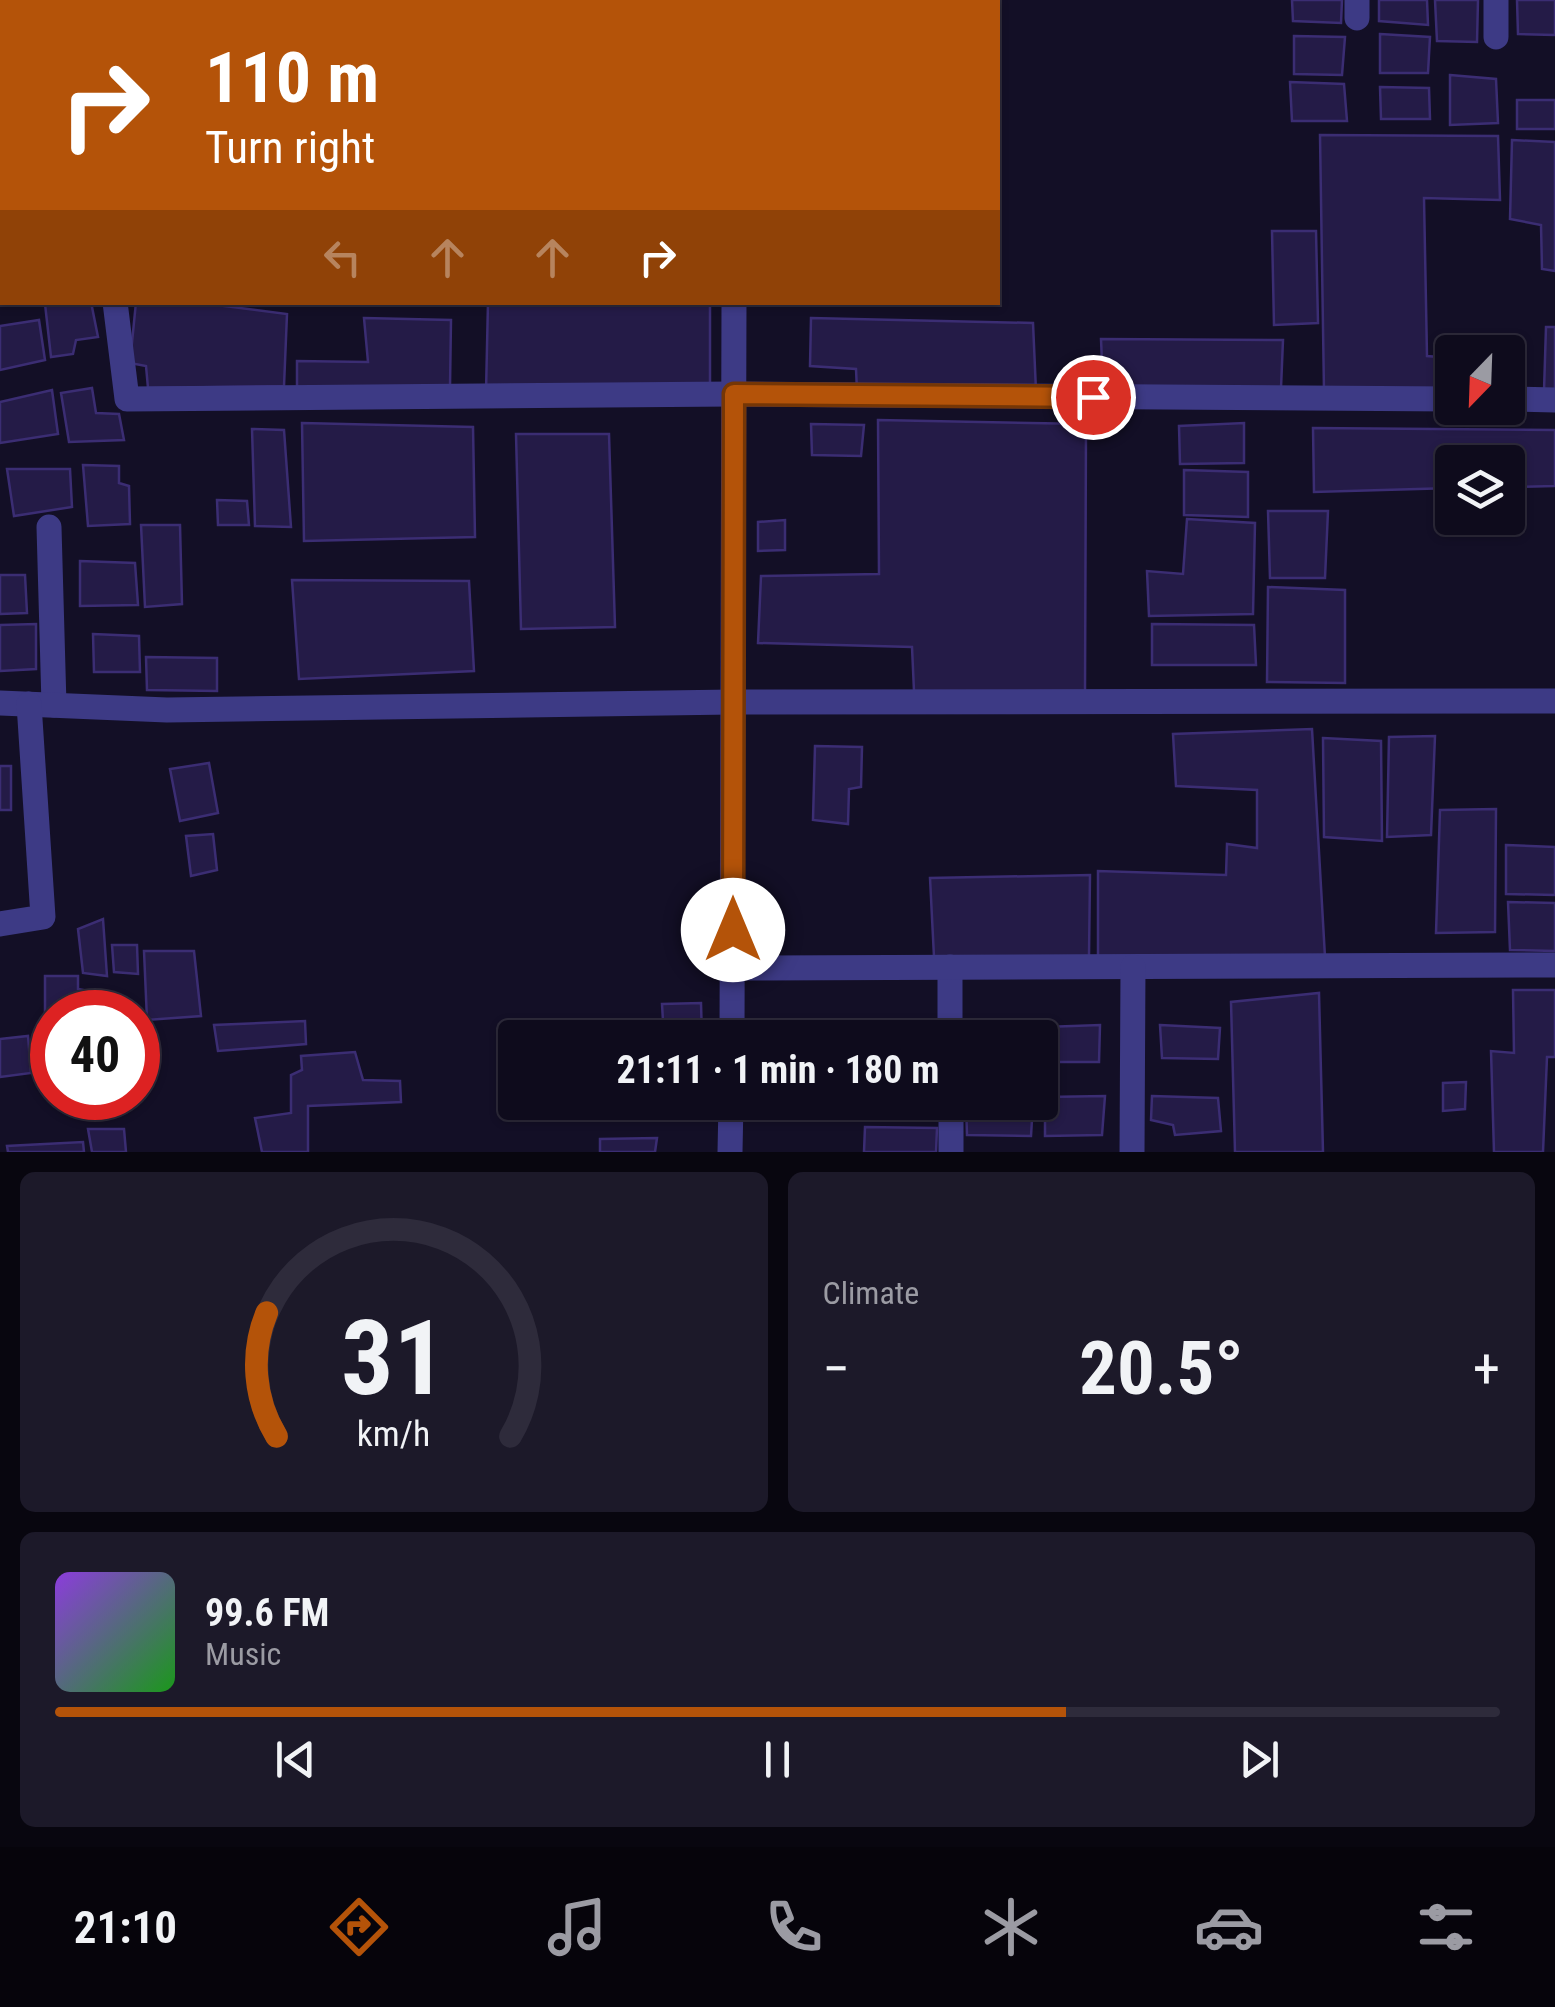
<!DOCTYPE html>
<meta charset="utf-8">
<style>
:root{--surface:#0e0b1c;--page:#1c1929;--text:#f1f3f6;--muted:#9b9ba3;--line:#2e2b3b;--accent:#b45309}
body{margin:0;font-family:"Roboto Condensed",sans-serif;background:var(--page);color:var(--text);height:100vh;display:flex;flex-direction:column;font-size:38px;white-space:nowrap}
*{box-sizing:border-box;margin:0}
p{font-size:32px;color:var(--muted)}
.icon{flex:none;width:55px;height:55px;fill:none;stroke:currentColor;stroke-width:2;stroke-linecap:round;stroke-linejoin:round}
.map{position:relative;height:1152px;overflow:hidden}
.sheet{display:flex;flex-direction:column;gap:20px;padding:20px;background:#08060f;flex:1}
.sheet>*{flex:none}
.guide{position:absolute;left:0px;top:0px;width:1000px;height:305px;box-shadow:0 2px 8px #0004,0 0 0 2px var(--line);background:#b45309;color:#fff;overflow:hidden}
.needle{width:65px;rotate:203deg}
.controls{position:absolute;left:1435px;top:335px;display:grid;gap:20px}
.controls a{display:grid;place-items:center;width:90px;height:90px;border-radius:10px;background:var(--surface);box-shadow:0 2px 8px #0004,0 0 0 2px var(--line);font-size:50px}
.speed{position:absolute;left:30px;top:990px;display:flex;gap:20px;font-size:50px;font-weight:700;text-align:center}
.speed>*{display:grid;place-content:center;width:130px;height:130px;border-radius:50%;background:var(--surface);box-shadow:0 2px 8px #0004,0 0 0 2px var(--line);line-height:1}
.speed .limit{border:15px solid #d22;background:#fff;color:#111}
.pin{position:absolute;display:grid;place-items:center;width:85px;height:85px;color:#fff;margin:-42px;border:5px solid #fff;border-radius:50%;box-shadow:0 2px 10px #0007}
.me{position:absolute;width:110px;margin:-55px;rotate:0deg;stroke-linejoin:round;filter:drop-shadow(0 0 8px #0008)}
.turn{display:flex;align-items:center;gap:35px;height:210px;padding:0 40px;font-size:45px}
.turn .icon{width:130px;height:130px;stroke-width:2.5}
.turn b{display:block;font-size:70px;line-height:85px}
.lanes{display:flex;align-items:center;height:95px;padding:0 40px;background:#0003;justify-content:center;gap:50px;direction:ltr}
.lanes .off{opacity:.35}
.big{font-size:75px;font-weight:700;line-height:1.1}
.sheet .widget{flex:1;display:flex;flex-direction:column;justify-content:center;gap:15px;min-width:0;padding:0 35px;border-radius:15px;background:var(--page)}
.sheet .dial{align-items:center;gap:0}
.dial svg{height:260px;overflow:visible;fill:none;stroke:var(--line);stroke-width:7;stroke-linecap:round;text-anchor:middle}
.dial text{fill:var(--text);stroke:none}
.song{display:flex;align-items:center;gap:30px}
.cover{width:120px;height:120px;border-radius:15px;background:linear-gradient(135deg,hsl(270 70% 55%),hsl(120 70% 35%))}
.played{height:10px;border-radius:5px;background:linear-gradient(90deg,var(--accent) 70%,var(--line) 70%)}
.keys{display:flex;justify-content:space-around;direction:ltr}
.heat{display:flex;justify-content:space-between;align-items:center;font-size:55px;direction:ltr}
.sheet .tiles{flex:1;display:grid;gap:20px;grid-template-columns:1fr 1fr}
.widget:last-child{grid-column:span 2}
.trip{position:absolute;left:498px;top:1020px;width:560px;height:100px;border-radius:10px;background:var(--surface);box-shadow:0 2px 8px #0004,0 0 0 2px var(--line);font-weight:700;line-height:100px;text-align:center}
.tabs{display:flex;height:160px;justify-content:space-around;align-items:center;background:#06040b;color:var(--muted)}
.tabs .icon{width:70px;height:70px}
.tabs .current{color:var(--accent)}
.tabs b{font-size:45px;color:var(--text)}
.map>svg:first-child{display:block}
.building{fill:#241b47;stroke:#3b2d73;stroke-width:2.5}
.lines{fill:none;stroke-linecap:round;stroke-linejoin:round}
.minor{stroke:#3d3a85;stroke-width:25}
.route-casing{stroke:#753606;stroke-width:25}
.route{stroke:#b45309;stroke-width:18}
</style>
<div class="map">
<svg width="1555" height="1152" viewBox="0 0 1555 1152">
<rect width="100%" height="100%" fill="#130f26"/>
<g class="building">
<rect x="217" y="0" width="56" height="2"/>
<path d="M361,0H419V2H362Z"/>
<rect x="435" y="0" width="61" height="2"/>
<rect x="504" y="0" width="56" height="2"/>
<path d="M1292,0H1342L1341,23L1293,21Z"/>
<path d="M1379,0H1427L1428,25L1379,21Z"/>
<path d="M1435,0H1478L1477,42L1437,41Z"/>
<path d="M1517,0H1555V35L1518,34Z"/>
<path d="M1380,34L1430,37L1428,73H1380Z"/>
<path d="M1294,36L1345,37L1342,75L1294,74Z"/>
<path d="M1450,75L1496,79L1498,123L1450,125Z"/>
<path d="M1290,82L1344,84L1347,121H1292Z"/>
<path d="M1380,87L1429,88L1430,119H1381Z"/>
<rect x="1517" y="100" width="38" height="29"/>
<path d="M2,133V173L0,174V134Z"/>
<path d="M1320,135L1498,136L1500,200L1424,198L1427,356L1452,358V390L1324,391Z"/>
<path d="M1512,140L1555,142V271L1542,269L1541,225L1510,219Z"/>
<path d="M2,197V239L0,240V198Z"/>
<path d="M1272,231H1316L1318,323L1274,325Z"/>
<path d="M91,302L98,337L76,340L73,354L51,357L45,304Z"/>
<path d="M136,302H193L287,314L284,386L148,388L146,366L130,363Z"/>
<path d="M488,302H710V387L486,392Z"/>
<path d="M364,318L451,320L450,387L297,392V361L368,362Z"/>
<path d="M811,318L1033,323L1036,391H857L856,369L810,366Z"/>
<path d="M39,320L45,360L0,370V326Z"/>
<path d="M1546,327H1555V391H1544Z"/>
<path d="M1101,339L1283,340L1281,388L1103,387Z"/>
<path d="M92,388L96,413L119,414L124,440L69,442L61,393Z"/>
<path d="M52,390L58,434L0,443V402Z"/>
<path d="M878,420L1086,424L1085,693L914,691L912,647L758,643L761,576L879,574Z"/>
<path d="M302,423L473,427L475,537L304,541Z"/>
<path d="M1244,423V463L1180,464L1179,426Z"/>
<path d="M811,424L864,425L861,456L812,455Z"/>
<path d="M1313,428L1555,430V486L1508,487V462H1452V488L1314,492Z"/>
<path d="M252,429L284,430L291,527L255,526Z"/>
<path d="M516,434H609L615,627L521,629Z"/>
<path d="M83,465L119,466V483L129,486L130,524L88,526Z"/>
<path d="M7,469H70L72,507L14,516Z"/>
<path d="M1184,470L1248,472V517L1184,515Z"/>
<path d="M217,500L247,501L249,525H218Z"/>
<path d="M1268,511H1328L1325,578H1270Z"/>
<path d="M1187,519L1255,523L1253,614L1149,616L1147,571L1183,574Z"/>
<path d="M785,520V550L758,551V522Z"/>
<path d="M141,525H180L182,604L145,607Z"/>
<path d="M80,561L135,563L138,605L80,606Z"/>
<path d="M0,575H25L27,613L0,614Z"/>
<path d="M292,580L469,581L474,671L299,679Z"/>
<path d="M1268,587L1345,590V683L1267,682Z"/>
<path d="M36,624V669L0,671V625Z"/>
<path d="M1152,624L1254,625L1256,665H1152Z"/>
<path d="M93,634L139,636L140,672H94Z"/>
<path d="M146,657L217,658V691L147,690Z"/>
<path d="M1312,729L1325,957L1098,956V871L1226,875L1227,844L1257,848V790L1176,786L1173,734Z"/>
<path d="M1435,736L1431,835L1387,837L1389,737Z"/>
<path d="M1323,738L1381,741L1382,841L1324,837Z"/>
<path d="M815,746L862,747L861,787L849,789L848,824L813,820Z"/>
<path d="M209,763L218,813L180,821L170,769Z"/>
<rect x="0" y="766" width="11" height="44"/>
<path d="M1496,809L1495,932L1436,933L1440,810Z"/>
<path d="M213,834L217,870L191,876L186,836Z"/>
<path d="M1506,845L1555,847V895L1506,894Z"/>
<path d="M1090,875L1089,956L934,957L930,878Z"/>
<path d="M1508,902L1555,903V951L1510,950Z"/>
<path d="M103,919L107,976L83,973L78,929Z"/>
<path d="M112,945H137L138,974L114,972Z"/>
<path d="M144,951H194L201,1016L147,1020Z"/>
<path d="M45,976H78V989L105,994L104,1012H52V1025L45,1026Z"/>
<path d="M1513,990H1555V1057H1547L1543,1152H1494L1491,1051L1514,1053Z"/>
<path d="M1319,993L1323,1152H1235L1231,1002Z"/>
<path d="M701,1003L702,1038H664L662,1004Z"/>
<path d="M305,1021L306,1044L218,1051L214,1025Z"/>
<path d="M1036,1021L1034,1038H967V1023Z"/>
<path d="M1100,1025L1099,1062H1045V1027Z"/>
<path d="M1160,1025L1220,1028L1218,1059L1162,1058Z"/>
<path d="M28,1036L31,1073L0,1077V1039Z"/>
<path d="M355,1052L363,1080L400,1081L401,1102L308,1106V1152H262L255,1118L291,1113V1075L302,1070L301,1056Z"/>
<path d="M1466,1082L1465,1109L1443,1111V1083Z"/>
<path d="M1105,1096L1102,1135L1045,1136V1097Z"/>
<path d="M1152,1096L1218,1098L1221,1131L1175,1135L1173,1125L1151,1120Z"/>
<path d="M966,1102L1033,1103L1031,1136L967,1135Z"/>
<path d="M865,1127L937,1128L936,1152H864Z"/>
<path d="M88,1129H124L126,1152H92Z"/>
<path d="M657,1138L655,1152H600V1139Z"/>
<path d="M83,1142L84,1152H8L7,1146Z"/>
</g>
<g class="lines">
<g class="minor">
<path d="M733,0V2"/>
<path d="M1357,0V18"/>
<path d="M191,2V0"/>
<path d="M1496,37V0"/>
<path d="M0,269H2"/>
<path d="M115,302L127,399L734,394L1452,399"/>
<path d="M1508,399L1555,400"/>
<path d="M49,527L54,705"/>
<path d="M0,703L167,710L733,702L1555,701"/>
<path d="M0,924L43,917L29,704"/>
<path d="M950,967V1038"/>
<path d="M733,968L1555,965"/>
<path d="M732,1038L734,302"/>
<path d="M951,1102V1152"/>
<path d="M730,1152L731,1102"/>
<path d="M1132,1152L1133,967"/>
</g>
</g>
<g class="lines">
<defs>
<path id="route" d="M733,930L734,394L1093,397"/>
</defs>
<use href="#route" class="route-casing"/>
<use href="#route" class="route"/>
</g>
</svg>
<div class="controls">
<a><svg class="needle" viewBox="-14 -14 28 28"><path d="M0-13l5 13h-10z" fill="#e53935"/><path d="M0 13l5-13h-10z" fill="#9b9ba3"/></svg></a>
<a><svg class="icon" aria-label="layers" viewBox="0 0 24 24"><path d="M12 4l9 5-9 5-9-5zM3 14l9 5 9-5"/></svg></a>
</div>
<div class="speed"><div class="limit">40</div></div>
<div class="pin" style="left:1093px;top:397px;background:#d93025"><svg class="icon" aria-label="arrive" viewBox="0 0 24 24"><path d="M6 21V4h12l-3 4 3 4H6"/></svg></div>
<svg class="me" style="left:733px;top:930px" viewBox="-20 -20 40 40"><circle r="19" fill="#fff"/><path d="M0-13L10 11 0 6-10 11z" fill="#b45309"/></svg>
<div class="trip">21:11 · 1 min · 180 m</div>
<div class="guide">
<div class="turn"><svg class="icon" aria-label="right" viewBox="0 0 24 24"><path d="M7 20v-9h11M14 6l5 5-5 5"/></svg><div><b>110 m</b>Turn right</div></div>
<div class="lanes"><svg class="icon off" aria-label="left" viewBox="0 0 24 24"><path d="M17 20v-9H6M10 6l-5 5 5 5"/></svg><svg class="icon off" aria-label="ahead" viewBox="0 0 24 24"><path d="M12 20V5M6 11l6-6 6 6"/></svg><svg class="icon off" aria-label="ahead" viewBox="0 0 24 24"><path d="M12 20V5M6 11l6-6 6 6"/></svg><svg class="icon" aria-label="right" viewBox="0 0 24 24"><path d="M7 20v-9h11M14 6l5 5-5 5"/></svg></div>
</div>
</div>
<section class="sheet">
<div class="tiles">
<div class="widget dial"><svg viewBox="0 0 100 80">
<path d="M14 69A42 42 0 1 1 86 69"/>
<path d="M14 69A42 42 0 0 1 11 31" stroke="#b45309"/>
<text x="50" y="56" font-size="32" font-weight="700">31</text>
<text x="50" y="72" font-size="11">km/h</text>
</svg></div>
<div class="widget"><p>Climate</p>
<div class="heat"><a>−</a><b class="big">20.5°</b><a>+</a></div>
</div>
<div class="widget">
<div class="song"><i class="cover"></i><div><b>99.6 FM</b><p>Music</p></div></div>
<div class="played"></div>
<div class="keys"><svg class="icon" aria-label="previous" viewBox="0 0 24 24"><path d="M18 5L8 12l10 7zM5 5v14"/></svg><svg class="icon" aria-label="pause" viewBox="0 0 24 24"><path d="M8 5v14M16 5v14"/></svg><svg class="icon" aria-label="next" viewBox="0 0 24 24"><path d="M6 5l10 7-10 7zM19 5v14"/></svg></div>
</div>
</div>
</section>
<nav class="tabs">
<b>21:10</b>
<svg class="icon current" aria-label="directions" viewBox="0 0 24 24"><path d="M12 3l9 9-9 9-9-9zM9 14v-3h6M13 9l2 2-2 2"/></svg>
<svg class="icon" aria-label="music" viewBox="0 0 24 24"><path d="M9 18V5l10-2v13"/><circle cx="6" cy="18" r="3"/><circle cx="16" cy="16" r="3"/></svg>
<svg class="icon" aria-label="phone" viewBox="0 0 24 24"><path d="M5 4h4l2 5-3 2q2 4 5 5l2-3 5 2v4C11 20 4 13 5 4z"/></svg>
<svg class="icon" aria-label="climate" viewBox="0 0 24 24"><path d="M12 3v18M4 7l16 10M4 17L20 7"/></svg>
<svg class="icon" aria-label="car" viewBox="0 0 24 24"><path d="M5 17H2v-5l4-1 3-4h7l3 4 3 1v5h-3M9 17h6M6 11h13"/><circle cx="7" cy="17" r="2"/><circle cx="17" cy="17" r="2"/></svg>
<svg class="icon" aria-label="filters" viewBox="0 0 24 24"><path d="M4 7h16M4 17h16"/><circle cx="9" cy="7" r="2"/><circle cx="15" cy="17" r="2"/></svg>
</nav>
